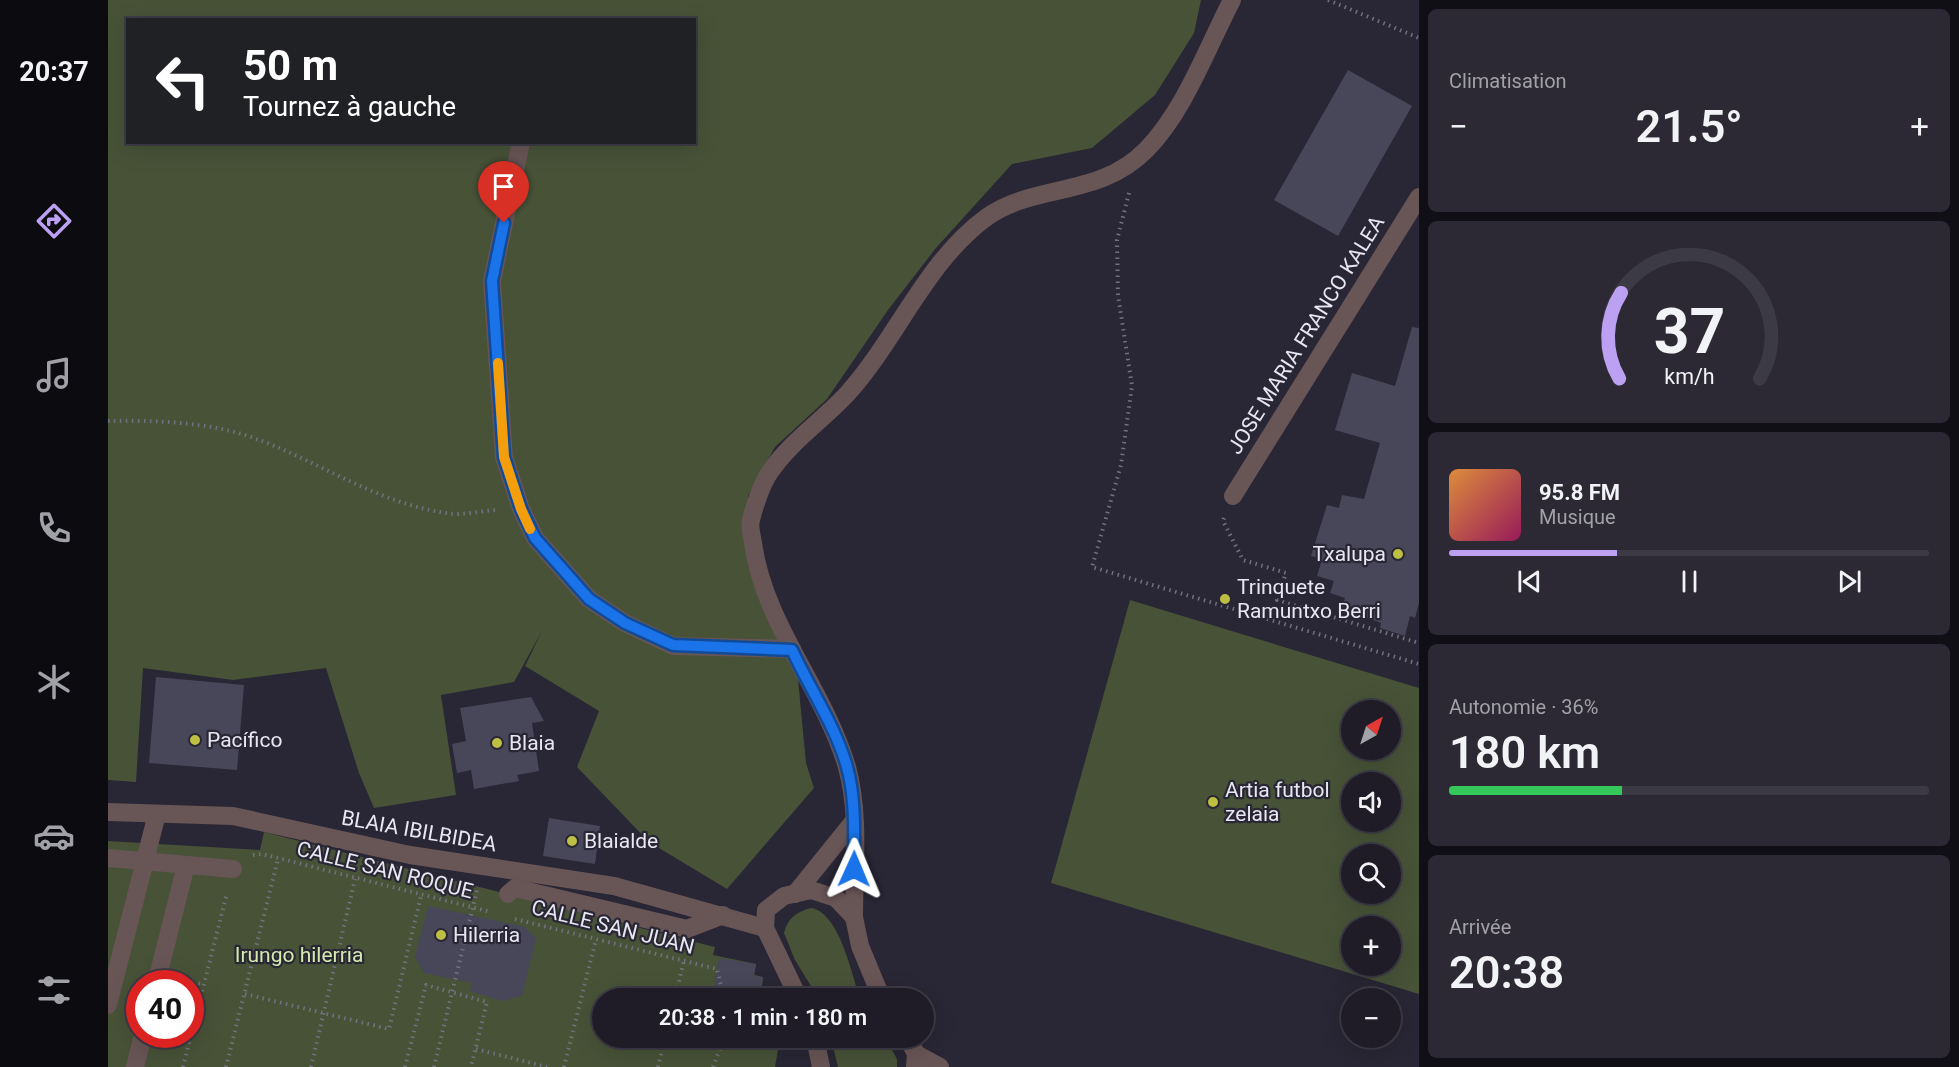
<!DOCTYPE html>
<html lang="fr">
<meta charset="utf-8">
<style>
:root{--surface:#1f1c28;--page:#2c2934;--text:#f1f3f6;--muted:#a1a1a8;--line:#3c3a45;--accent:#bca0f2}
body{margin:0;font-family:Roboto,sans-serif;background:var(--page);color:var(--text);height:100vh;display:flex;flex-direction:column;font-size:22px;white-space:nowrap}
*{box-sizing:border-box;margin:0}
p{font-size:20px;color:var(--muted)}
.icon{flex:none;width:33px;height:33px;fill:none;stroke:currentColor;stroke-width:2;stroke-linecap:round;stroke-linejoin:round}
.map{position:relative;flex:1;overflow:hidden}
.sheet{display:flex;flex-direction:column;gap:9px;padding:9px;background:#110f16;width:540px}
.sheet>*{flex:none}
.guide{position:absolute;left:18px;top:18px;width:570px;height:126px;border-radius:0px;box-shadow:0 6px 24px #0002,0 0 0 2px var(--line);background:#202124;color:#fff;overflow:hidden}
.needle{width:39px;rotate:39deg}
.tools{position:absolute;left:1233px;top:700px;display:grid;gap:12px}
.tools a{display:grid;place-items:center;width:60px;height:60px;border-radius:50%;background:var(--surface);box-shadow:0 6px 24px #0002,0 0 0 2px var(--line);font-size:30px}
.speed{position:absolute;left:18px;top:970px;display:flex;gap:12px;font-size:30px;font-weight:700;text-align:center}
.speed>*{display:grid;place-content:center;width:78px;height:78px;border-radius:50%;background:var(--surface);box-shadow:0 6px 24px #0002,0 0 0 2px var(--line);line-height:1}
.speed .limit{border:9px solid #d22;background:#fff;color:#111}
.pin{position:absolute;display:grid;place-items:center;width:51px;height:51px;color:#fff;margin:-62px -26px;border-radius:50% 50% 50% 0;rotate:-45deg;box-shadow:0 0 6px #0007}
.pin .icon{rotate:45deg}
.me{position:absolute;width:66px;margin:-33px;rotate:1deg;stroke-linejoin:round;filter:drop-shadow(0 0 4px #0008)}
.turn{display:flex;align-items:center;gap:21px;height:126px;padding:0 18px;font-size:27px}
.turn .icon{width:78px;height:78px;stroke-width:2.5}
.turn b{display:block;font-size:42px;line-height:51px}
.big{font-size:45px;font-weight:600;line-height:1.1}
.sheet .widget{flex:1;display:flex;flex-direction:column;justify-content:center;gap:9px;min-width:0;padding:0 21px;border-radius:9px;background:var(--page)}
.sheet .dial{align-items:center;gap:0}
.dial svg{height:156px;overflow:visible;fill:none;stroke:var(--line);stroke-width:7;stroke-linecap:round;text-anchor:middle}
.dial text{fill:var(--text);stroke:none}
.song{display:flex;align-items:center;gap:18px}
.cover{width:72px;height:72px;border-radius:9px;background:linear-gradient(135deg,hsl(30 70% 55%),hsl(330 70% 35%))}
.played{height:6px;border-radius:3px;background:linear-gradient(90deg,var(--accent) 35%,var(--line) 35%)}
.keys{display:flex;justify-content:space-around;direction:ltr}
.heat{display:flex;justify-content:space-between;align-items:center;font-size:33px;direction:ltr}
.charge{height:9px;border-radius:4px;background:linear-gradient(90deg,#34c759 36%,var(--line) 0)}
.trip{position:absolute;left:484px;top:988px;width:342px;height:60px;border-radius:30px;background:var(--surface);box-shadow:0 6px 24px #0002,0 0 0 2px var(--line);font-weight:600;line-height:60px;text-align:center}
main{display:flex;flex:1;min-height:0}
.dock{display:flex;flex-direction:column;width:108px;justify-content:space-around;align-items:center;background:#0c0b10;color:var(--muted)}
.dock .icon{width:42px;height:42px}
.dock .on{color:var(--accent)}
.dock b{font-size:27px;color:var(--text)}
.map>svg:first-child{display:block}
.green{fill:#475237;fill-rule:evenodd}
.building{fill:#484759}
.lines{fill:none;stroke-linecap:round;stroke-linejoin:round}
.path{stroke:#74717e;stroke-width:4;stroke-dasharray:1.5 4.5;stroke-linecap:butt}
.minor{stroke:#685556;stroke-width:18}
.route-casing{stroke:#114b97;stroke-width:15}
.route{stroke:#1a73e8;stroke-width:10}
.slow{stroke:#f59e0b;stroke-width:10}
.poi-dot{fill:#bdbf43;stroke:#292635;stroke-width:2}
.labels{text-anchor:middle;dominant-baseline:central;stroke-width:4.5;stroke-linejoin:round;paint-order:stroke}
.street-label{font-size:21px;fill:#e8e6f1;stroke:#292635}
.poi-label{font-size:21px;fill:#e8e6f1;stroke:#292635;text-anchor:start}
.park-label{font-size:21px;fill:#d2ebac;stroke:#292635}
</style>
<main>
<nav class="dock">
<b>20:37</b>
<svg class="icon on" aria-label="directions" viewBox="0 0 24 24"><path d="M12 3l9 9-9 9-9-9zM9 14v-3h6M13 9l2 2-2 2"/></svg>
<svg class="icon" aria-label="music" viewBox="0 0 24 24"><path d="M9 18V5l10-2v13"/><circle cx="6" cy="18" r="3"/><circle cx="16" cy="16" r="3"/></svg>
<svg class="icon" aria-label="phone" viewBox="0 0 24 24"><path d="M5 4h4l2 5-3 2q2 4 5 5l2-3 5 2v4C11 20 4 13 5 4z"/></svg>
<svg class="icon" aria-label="climate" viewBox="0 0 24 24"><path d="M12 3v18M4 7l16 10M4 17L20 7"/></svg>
<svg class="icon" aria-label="car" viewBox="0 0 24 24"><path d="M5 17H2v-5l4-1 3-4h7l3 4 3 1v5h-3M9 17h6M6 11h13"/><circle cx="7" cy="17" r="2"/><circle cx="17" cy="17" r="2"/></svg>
<svg class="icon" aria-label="filters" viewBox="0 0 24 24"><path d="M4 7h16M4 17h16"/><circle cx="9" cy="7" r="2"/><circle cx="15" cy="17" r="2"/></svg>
</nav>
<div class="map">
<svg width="1311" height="1067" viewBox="0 0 1311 1067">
<rect width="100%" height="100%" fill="#292635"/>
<g class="green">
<path d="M0,0H1093L1086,33L1047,95L984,148L904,164L828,248L780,310L719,399L667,447L640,496L649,566L688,658L698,763L706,788L619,889L541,842L469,767L491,711L417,666L434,631L406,682L333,695L348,795L266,808L251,773L218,668L125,680L35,668L28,782L0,780ZM20,20H586V142H20Z"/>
<path d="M1022,600L1311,688V994L943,883ZM1244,711H1282V750H1244ZM1244,783H1282V822H1244ZM1244,855H1282V894H1244ZM1244,927H1282V966H1244Z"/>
<path d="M156,832L607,947L605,955L648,964L646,975L655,977L654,988L664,990L663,999H495V1038H672L667,1067H0V841L152,850ZM32,984H82V1035H32Z"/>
<path d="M703,908C731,912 744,974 752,999H711L687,960L676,933C680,918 688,912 703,908Z"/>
<path d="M723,1038H777L789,1059V1067H730Z"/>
</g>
<g class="building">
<path d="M1240,70L1304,106L1230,236L1166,200Z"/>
<path d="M1304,327L1311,328V603L1307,618L1302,616L1297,636L1272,628L1273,623L1233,608L1237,598L1222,593L1226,581L1209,576L1214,559L1203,556L1219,505L1231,508L1234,495L1256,499L1272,443L1227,430L1244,373L1287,386Z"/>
<path d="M48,677L136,685L129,770L41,763Z"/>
<path d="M423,697L436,721L424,723L431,771L409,775L411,781L366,789L363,770L349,773L344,744L358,741L352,708Z"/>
<path d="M441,818L492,826L487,864L435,856Z"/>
<path d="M320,906L417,927L428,938L414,996L394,1001L362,991L364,983L316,973L307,957Z"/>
<path d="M611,958L648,964L646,976L655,977L651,999H604Z"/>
</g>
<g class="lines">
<g class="path">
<path d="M1220,0L1311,38"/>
<path d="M1021,193L1009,240L1010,295L1024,386L1013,465L984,567L1311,664"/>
<path d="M0,421C47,420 101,422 146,438C210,461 269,503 338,513C353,516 372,511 388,510"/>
<path d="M1116,518L1115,521L1135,560L1178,573L1169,600L1311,643"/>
<path d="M145,855L154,854L383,912"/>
<path d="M407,919L609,969L616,999"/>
<path d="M73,979L96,985"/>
<path d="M137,994L281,1029L313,896"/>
<path d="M567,999L576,960"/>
<path d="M368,1049L439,1067"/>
<path d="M75,1067L119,893"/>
<path d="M118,1067L170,859"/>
<path d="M203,1067L247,879"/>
<path d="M297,1067L318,985L379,1002L363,1067"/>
<path d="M326,1067L369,890"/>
<path d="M456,1067L488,939"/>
<path d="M550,1067L557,1038"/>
<path d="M605,1067L616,1038"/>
</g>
<g class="minor">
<path d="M413,142L384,281L396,457L413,509L427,538L481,599L517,623L565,646L684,649"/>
<path d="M1125,496L1311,197"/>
<path d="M0,812L125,816L302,855L506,886L657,928"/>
<path d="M0,858L125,869"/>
<path d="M400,894L407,888L579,929L615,915"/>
<path d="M687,894L746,821"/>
<path d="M746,917C746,868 752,814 739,767C716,689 656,624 645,543C644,536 641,527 643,520C646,507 654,483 662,472C682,442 715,420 739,394C789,339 818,261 879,217C927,183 991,198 1038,150C1076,112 1099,48 1124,0"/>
<path d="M48,984L78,865"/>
<path d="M691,999L657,928L658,910L676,896L703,890L728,898L746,917L752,946L774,999"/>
<path d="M0,1005L49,814"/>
<path d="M707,1038L713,1067"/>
<path d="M800,1038L808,1054L807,1067"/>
<path d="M808,1054L832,1067"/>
<path d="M27,1067L35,1035"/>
</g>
</g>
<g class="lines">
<defs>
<path id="route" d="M396,223L384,281L396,457L413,509L427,538L481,599L517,623L565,645L684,650C702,689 727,725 739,767C748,799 746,836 746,869"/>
</defs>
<use href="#route" class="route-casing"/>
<use href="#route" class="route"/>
<path class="slow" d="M390,363L396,457L413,509L422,529"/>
</g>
<g class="poi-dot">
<circle cx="1290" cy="554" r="6"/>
<circle cx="1117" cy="599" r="6"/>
<circle cx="87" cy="740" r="6"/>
<circle cx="389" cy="743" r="6"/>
<circle cx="1105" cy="802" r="6"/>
<circle cx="464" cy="841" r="6"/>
<circle cx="333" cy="935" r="6"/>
</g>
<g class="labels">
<g class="street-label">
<text transform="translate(1198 335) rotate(-58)">JOSE MARIA FRANCO KALEA</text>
<text transform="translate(311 831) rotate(10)">BLAIA IBILBIDEA</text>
<text transform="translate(277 870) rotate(14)">CALLE SAN ROQUE</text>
<text transform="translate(505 927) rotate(14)">CALLE SAN JUAN</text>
</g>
<g class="poi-label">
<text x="1278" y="554" text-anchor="end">Txalupa</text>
<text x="1129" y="587">Trinquete<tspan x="1129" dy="24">Ramuntxo Berri</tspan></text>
<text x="99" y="740">Pacífico</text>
<text x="401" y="743">Blaia</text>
<text x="1117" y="790">Artia futbol<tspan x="1117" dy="24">zelaia</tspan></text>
<text x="476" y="841">Blaialde</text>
<text x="345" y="935">Hilerria</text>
</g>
<g class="park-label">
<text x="191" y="955">Irungo hilerria</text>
</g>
</g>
</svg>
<div class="tools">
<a><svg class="needle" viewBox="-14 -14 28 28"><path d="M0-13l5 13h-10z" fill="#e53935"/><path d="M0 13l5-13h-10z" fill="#a1a1a8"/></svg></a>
<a><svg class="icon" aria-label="sound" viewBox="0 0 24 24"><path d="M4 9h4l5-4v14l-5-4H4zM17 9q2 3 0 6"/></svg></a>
<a><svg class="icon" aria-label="search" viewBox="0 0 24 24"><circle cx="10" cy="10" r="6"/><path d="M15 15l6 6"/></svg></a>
<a>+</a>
<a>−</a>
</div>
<div class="speed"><div class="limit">40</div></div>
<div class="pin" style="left:396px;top:223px;background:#d93025"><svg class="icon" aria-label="arrive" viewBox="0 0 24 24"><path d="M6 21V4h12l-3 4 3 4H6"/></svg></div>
<svg class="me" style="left:746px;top:869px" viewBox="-20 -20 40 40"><path d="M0-17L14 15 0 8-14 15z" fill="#1a73e8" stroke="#fff" stroke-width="4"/></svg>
<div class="trip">20:38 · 1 min · 180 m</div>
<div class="guide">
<div class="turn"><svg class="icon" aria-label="left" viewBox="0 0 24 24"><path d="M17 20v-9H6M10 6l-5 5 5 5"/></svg><div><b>50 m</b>Tournez à gauche</div></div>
</div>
</div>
<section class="sheet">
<div class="widget"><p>Climatisation</p>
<div class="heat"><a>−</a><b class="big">21.5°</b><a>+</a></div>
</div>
<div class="widget dial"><svg viewBox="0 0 100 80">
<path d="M14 69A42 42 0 1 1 86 69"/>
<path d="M14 69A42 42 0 0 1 15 25" stroke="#bca0f2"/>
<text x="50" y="56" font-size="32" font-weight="700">37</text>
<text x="50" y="72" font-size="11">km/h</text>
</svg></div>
<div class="widget">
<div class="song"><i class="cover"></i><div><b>95.8 FM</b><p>Musique</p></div></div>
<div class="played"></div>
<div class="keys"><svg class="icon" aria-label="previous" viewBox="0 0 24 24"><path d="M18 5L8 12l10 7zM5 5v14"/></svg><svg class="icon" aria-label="pause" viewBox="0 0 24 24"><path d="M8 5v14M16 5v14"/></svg><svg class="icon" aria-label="next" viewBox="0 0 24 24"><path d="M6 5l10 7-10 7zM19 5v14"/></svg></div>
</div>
<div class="widget"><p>Autonomie · 36%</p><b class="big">180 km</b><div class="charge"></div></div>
<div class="widget"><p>Arrivée</p><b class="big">20:38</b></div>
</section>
</main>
